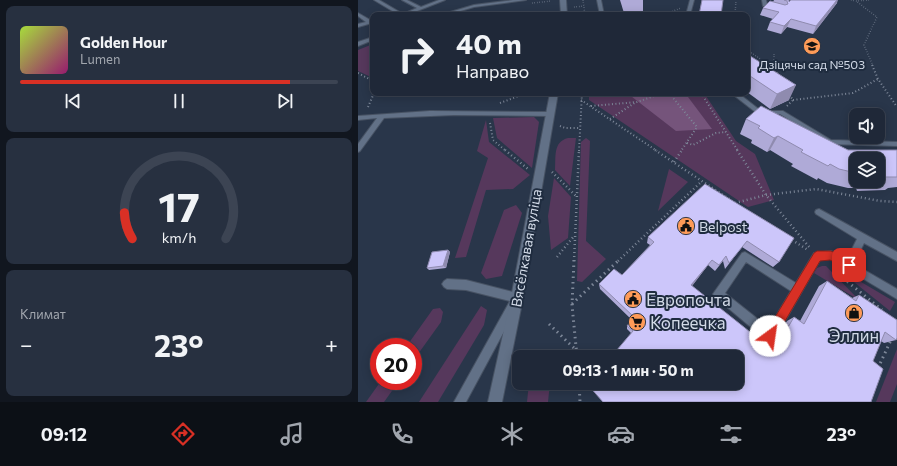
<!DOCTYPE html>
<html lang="ru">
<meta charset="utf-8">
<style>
:root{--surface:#1f2838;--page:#273040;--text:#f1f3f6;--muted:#a1a6ae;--line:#3c4453;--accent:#d93025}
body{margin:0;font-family:Commissioner,sans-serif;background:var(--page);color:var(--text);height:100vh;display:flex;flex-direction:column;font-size:15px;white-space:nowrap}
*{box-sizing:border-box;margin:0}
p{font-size:13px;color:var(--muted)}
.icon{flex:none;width:22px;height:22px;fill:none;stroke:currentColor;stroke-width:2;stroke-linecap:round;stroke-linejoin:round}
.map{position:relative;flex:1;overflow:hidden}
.panel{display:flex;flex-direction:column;gap:6px;padding:6px;background:#11161f;width:358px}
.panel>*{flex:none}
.hud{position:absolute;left:12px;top:12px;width:380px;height:84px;border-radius:8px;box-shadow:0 2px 10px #0003,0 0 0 1px var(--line);background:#1f2838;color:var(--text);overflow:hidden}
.controls{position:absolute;left:491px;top:108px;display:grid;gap:8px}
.controls a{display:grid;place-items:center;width:36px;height:36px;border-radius:8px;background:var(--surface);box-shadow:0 2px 10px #0003,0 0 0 1px var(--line);font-size:20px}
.speed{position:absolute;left:12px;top:338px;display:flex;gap:8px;font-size:20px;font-weight:700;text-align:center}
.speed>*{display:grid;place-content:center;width:52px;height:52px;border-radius:50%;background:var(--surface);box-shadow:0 2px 10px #0003,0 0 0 1px var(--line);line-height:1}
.speed .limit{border:6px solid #d22;background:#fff;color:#111}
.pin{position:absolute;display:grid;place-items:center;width:34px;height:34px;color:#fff;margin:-17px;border-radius:8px;box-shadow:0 2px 6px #0006}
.me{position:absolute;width:44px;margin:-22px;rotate:31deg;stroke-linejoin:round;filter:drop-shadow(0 0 3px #0008)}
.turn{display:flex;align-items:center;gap:14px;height:84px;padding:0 20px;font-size:18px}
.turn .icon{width:52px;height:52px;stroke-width:2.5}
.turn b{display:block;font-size:28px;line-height:34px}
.big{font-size:30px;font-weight:700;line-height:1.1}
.panel .widget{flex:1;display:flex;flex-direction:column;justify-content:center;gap:6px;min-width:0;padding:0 14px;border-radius:8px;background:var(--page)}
.panel .dial{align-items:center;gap:0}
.dial svg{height:104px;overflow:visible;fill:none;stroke:var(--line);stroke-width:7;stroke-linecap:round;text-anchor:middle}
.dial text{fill:var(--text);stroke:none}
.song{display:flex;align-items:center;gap:12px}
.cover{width:48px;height:48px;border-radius:6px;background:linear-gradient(135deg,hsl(80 70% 55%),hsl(320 70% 35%))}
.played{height:4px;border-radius:2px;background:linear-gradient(90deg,var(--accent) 85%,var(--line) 85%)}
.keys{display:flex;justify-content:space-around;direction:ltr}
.heat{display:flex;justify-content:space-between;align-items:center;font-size:22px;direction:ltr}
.trip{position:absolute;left:154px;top:350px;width:232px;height:40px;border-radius:8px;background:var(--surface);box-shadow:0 2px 10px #0003,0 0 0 1px var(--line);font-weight:700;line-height:40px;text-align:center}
.dock{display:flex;height:64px;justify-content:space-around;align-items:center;background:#0c1016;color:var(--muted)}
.dock .icon{width:28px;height:28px}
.dock .current{color:var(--accent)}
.dock b{font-size:18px;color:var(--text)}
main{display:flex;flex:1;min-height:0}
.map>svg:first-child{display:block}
.green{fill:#56385c}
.forest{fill:#75547b}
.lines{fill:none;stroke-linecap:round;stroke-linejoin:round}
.lane-casing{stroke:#475263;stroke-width:2}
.secondary-casing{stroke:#475263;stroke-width:2}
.path-far3{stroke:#7e8899;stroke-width:1.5;stroke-dasharray:0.5 2;stroke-linecap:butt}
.path-far2{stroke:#7e8899;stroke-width:2;stroke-dasharray:1 2.5;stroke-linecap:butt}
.path-far1{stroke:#7e8899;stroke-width:2.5;stroke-dasharray:1 3;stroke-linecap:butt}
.path{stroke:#7e8899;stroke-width:3;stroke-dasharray:1.5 4;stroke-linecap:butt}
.lane{fill:#627187;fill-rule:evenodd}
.secondary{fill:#627187;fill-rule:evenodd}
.wall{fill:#afaad7;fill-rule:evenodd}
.shaded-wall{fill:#8f8baf}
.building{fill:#ccc6fa;stroke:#8f8baf}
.route{fill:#d93025;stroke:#8d1f18}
.labels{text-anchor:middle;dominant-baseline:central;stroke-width:4;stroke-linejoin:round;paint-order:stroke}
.far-poi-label{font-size:12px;fill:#d2dae7;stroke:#1f2c3f}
.poi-label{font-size:14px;fill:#d2dae7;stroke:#1f2c3f;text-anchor:start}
.street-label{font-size:14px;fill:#d2dae7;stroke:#1f2c3f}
.near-poi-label{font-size:17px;fill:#d2dae7;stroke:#1f2c3f;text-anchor:start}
</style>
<main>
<section class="panel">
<div class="widget">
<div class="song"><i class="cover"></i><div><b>Golden Hour</b><p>Lumen</p></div></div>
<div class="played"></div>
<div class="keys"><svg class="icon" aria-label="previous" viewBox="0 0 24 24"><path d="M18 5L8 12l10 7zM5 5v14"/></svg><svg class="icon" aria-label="pause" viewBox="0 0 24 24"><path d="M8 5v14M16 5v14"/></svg><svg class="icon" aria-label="next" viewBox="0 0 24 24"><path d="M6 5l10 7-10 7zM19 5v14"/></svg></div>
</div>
<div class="widget dial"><svg viewBox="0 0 100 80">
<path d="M14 69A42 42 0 1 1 86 69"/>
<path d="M14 69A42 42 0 0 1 8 49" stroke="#d93025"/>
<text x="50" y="56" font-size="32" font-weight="700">17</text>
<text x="50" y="72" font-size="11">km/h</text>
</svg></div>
<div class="widget"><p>Климат</p>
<div class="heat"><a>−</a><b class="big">23°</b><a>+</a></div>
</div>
</section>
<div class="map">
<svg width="539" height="402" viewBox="0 0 539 402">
<rect width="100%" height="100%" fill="#29364a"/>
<g class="green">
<path d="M15,44V78L0,71V50Z"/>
<path d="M231,93H346L378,141L397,154L416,200L390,207L231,100Z"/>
<path d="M176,117L181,122L174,168L139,138L135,118Z"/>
<path d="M128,120L131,142L172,175L155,189L128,190L108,257L97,258L130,158L119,151Z"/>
<path d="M210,138H218L212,186L197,170C198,156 195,142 210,138Z"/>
<path d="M228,138L232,141L228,241L248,259L224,282L219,281L223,142Z"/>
<path d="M311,169L330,182L300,211Z"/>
<path d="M196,178L213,197L210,238L193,250L190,216Z"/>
<path d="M158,205L164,213L144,276L128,279L123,273L146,210Z"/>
<path d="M464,266H468L501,300L456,273L459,268Z"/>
<path d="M476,266L537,302L532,311Z"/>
<path d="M123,306L129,310L126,325L80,402H61Z"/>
<path d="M82,308L85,312L83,322L55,361V347H48L75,309Z"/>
<path d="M539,349V384L532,402H518Z"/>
<path d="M23,381H41L26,402H8Z"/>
<path d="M171,383H192L190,402H169Z"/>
</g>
<path class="forest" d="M269,93H327L354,129L318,131Z"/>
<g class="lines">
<defs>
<g id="lane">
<path d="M16,0H21L45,14L59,8L44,0H49L63,7L81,0H87L49,15H41Z"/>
<path d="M155,0H168L116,7L89,15H82L116,5Z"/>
<path d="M239,0H243L246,15H242Z"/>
<path d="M332,0H336L332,15H328Z"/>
<path d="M404,0H408L409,4L420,8L418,9L405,6Z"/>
<path d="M0,13L14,21V23L0,27V24L8,22L0,16Z"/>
<path d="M15,37V40L0,46V42Z"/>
<path d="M373,93H380L403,111H425L473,140L539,142V146L470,144L422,114H400Z"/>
<path d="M72,111L193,112L196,114L193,116L96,115L26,118L2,151L0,152V144L19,118L0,120V116Z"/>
<path d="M461,209L539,252V261L506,243L496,264L539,289V299L472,259L462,260L416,340L412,341L408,340L357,297L355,294L384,253L387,252L438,283L456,253L473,251L489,259L499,239L458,214L457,212L458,210ZM388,262L433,291L411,328L367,293Z"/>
<path d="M89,279L108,280L159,293L162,295L164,298L108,402H96L152,301L108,290L89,289L86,287L84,284L86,281Z"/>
</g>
<g id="secondary">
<path d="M202,0H208L209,15H203Z"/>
<path d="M192,93H200L165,298L144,402H130L153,298Z"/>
</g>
</defs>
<use href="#lane" class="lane-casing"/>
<use href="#secondary" class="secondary-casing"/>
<g class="path-far3">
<path d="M225,0L227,15"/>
<path d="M493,0L498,1"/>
<path d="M511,0L498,1L519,17L506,45L515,66"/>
<path d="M174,3L193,1"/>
<path d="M216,7L226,6"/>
<path d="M305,15L323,8"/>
<path d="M377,15L378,0"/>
<path d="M389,50L413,66"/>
<path d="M416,54V66"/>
</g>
<g class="path-far2">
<path d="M412,65L416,68L421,76"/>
<path d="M416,65V67"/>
<path d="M514,65L520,79L539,107"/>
<path d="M0,73L15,81"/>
<path d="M311,93L339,127L323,151"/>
<path d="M343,93L380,151"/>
<path d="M223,100L299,151"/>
<path d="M435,100L495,93L520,79"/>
<path d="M142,103L169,93"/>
<path d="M233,106L279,102L305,93"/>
<path d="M429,106L435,100L431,94"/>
<path d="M10,107L16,93"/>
<path d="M252,119L278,102"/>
<path d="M132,123L135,140L148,151"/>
<path d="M202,126L207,128H222"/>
<path d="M329,143L335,145L358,133L368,132"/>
<path d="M221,151L224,93"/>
</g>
<g class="path-far1">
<path d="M147,150L170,169"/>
<path d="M297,150L374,201"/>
<path d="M379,150L408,195L452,248"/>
<path d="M316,162L324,150"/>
<path d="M194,172L218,196"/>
<path d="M377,203L408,195L458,189L522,201L539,202"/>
<path d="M434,240L450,250"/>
<path d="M199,257L216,236"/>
<path d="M216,261L221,150"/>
<path d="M260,261L344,181"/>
</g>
<g class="path">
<path d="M216,260L214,305L219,357"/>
<path d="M485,278L524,310"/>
<path d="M214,304L261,260"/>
<path d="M191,324L218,350"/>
<path d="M520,368L533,340"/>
<path d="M221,383L222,402"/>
</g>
<use href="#lane" class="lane"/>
<use href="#secondary" class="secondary"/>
</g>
<g class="wall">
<path d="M262,0H285V12L266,13Z"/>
<path d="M416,0H431V2L479,3L455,34L429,27L423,34L409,30L412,22L415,19L402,15L405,8L415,2Z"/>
<path d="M389,54L431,100L412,109L389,92Z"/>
<path d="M388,119L490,150H539V187L530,188L527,190L499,191L498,188H490L469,183L460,178L459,180L433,166L435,164L412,150L409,152L393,143L394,140L382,134ZM498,159H520V181H498Z"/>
<path d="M347,184L421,262L415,267L384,247L367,269L365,261L357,271L350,265L334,286L412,349L429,321L436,317L442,321L461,286L469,281L494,298L501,295L538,340L526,343L523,341L515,361L525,369L273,333L269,329V326L274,320L242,289L241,284L264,275L292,245L289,243L290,237Z"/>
<path d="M90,250L92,252L88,268L71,270L69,268Z"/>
</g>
<g class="shaded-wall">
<path d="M479,0H480L479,3L455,34L458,26Z"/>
<path d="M433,19L429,27L423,34L426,26Z"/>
<path d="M438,85L431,100L412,109L419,94Z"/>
<path d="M420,136L412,150L409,152L416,138Z"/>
<path d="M90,250L92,252L88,268L85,266Z"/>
<path d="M354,260L350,265L331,290L333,285Z"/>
</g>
<g class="building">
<path d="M344,0H365L363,15H341Z"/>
<path d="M426,0H431V2L433,0H479L458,26L433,19L426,26L412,22L421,12L405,8L412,1L427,5L430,4L429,1Z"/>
<path d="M389,54L438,85L419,94L389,74Z"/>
<path d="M403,106L490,150H539V177H520V159H498V173L481,169L472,164L470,166L443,152L445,150L420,136L416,138L400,128L402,126L388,119Z"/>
<path d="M347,184L436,238L421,262L389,241L371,263L368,256L361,265L354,260L333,285L416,351L436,317L446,324L469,281L498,301L501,295L539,320V338L538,340L527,332L515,361L525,369L513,402H245L230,385L231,383H379V357H253L275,331L269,326L276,317L241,284L256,269L264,275L296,242L290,237Z"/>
<path d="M90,250L85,266L69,268L74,252Z"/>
</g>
<path class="route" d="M459,251H473L494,261L496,265L494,268L491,270L472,260L462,261L416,340L412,342L408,340L406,336L408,332L456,253Z"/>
<defs>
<symbol id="school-disc" viewBox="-11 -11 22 22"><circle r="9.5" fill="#fe9b58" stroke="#1f2c3f"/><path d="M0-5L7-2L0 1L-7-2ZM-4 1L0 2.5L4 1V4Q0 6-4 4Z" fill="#111"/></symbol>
<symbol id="civic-disc" viewBox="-11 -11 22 22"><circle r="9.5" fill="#fe9b58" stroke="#1f2c3f"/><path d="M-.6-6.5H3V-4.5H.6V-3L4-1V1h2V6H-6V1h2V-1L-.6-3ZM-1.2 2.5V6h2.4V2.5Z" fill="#111"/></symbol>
<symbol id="shop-disc" viewBox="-11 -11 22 22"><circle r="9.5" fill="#fe9b58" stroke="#1f2c3f"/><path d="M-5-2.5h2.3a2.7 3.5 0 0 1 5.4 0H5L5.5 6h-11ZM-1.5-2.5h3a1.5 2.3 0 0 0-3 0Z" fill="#111"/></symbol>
<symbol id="supermarket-disc" viewBox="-11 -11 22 22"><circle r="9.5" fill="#fe9b58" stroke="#1f2c3f"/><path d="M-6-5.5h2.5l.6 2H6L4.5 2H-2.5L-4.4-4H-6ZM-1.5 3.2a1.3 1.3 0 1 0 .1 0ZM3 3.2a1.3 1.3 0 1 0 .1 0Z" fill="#111"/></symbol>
</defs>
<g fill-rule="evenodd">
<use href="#school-disc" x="444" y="36" width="20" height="20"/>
<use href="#civic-disc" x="318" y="216" width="20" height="20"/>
<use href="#civic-disc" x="265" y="289" width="20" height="20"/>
<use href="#shop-disc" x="486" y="303" width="20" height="20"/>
<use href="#supermarket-disc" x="269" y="312" width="20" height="20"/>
</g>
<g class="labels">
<g class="far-poi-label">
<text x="454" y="64">Дзіцячы сад №503</text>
</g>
<g class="poi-label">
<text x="341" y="226">Belpost</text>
</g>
<g class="street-label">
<text transform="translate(168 248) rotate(-80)">Вясёлкавая вуліца</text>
</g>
<g class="near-poi-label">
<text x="288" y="299">Европочта</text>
<text x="292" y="322">Копеечка</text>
<text x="496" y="335" text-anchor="middle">Эллин</text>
</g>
</g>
</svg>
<div class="controls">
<a><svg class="icon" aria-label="sound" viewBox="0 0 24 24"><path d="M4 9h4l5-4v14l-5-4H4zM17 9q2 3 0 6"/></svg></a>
<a><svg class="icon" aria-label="layers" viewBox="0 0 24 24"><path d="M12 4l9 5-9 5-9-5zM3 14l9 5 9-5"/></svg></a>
</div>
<div class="speed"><div class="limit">20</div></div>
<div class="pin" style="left:491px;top:265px;background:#d93025"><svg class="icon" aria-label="arrive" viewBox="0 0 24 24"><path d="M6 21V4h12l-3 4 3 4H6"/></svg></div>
<svg class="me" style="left:412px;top:336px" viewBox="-20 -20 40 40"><circle r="19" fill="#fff"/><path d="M0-13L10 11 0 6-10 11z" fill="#d93025"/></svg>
<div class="trip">09:13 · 1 мин · 50 m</div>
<div class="hud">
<div class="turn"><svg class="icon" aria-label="right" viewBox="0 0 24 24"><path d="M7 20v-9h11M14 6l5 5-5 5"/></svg><div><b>40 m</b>Направо</div></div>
</div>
</div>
</main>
<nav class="dock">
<b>09:12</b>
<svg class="icon current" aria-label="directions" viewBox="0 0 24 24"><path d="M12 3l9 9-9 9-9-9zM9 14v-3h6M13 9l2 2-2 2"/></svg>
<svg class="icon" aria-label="music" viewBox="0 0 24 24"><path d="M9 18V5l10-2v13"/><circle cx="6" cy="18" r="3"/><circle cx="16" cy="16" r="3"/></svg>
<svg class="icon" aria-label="phone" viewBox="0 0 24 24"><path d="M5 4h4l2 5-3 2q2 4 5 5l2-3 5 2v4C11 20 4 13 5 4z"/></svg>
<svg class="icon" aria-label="climate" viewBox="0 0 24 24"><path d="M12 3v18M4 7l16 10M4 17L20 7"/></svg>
<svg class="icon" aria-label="car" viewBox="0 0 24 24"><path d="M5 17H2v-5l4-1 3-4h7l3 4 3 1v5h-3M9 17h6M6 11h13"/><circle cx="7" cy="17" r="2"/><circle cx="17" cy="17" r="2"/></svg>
<svg class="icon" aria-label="filters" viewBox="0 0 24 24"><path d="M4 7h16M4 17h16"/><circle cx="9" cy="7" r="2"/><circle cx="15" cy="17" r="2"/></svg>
<b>23°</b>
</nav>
